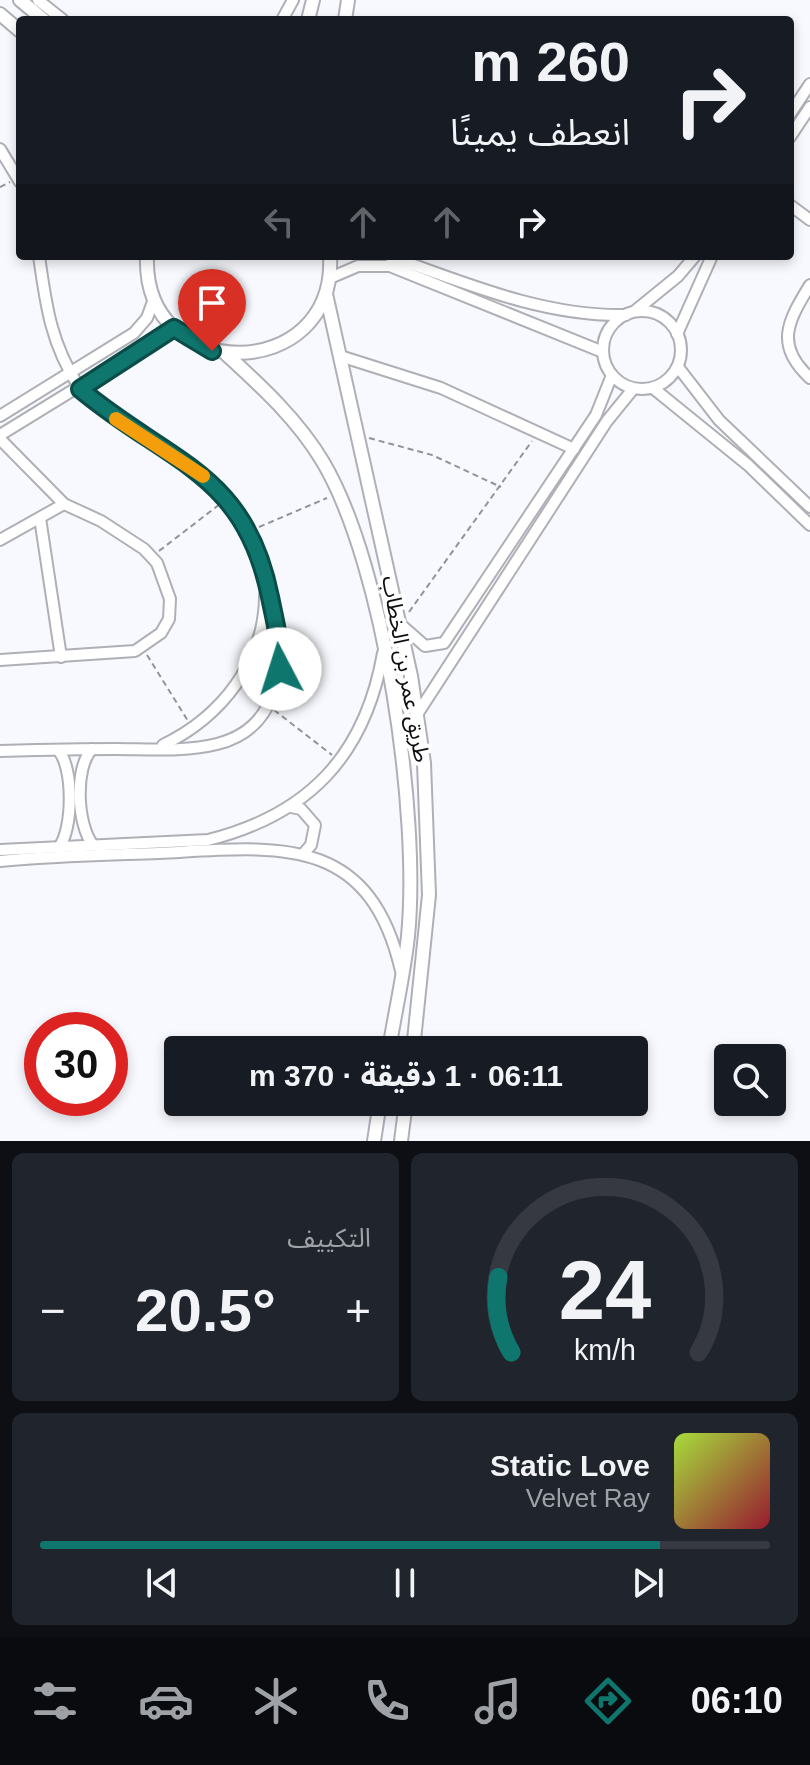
<!DOCTYPE html>
<html lang="ar">
<meta charset="utf-8">
<style>
:root{--surface:#171b24;--page:#20242c;--text:#f1f3f6;--muted:#9ea1a6;--line:#363941;--accent:#0f766e}
body{margin:0;font-family:Helvetica,"Noto Sans Arabic",sans-serif;background:var(--page);color:var(--text);direction:rtl;height:100vh;display:flex;flex-direction:column;font-size:30px;white-space:nowrap}
*{box-sizing:border-box;margin:0}
p{font-size:26px;color:var(--muted)}
.icon{flex:none;width:44px;height:44px;fill:none;stroke:currentColor;stroke-width:2;stroke-linecap:round;stroke-linejoin:round}
.map{position:relative;height:1141px;overflow:hidden;direction:ltr}
.details{display:flex;flex-direction:column;gap:12px;padding:12px;background:#0d0f14;flex:1}
.details>*{flex:none}
.hud{position:absolute;left:16px;top:16px;width:778px;height:244px;border-radius:8px;box-shadow:0 4px 12px #0003;direction:rtl;background:#171b24;color:var(--text);overflow:hidden}
.controls{position:absolute;left:714px;top:1044px;display:grid;gap:16px}
.controls a{display:grid;place-items:center;width:72px;height:72px;border-radius:8px;background:var(--surface);box-shadow:0 4px 12px #0003;font-size:40px}
.speed{position:absolute;left:24px;top:1012px;display:flex;gap:16px;font-size:40px;font-weight:700;text-align:center}
.speed>*{display:grid;place-content:center;width:104px;height:104px;border-radius:50%;background:var(--surface);box-shadow:0 4px 12px #0003;line-height:1}
.speed .limit{border:12px solid #d22;background:#fff;color:#111}
.pin{position:absolute;display:grid;place-items:center;width:68px;height:68px;color:#fff;margin:-82px -34px;border-radius:50% 50% 50% 0;rotate:-45deg;box-shadow:0 0 8px #0007}
.pin .icon{rotate:45deg}
.me{position:absolute;width:88px;margin:-44px;rotate:355deg;stroke-linejoin:round;filter:drop-shadow(0 0 6px #0008)}
.turn{display:flex;align-items:center;gap:28px;height:168px;padding:0 32px;font-size:36px}
.turn .icon{width:104px;height:104px;stroke-width:2.5}
.turn b{display:block;font-size:56px;line-height:68px}
.lanes{display:flex;align-items:center;height:76px;padding:0 32px;background:#0003;justify-content:center;gap:40px;direction:ltr}
.lanes .off{opacity:.35}
.big{font-size:60px;font-weight:700;line-height:1.1}
.details .card{flex:1;display:flex;flex-direction:column;justify-content:center;gap:12px;min-width:0;padding:0 28px;border-radius:12px;background:var(--page)}
.details .dial{align-items:center;gap:0}
.dial svg{height:208px;overflow:visible;fill:none;stroke:var(--line);stroke-width:7;stroke-linecap:round;text-anchor:middle}
.dial text{fill:var(--text);stroke:none}
.song{display:flex;align-items:center;gap:24px}
.cover{width:96px;height:96px;border-radius:12px;background:linear-gradient(135deg,hsl(80 70% 55%),hsl(350 70% 35%))}
.played{height:8px;border-radius:4px;background:linear-gradient(90deg,var(--accent) 85%,var(--line) 85%)}
.keys{display:flex;justify-content:space-around;direction:ltr}
.heat{display:flex;justify-content:space-between;align-items:center;font-size:44px;direction:ltr}
.details .tiles{flex:1;display:grid;gap:12px;grid-template-columns:1fr 1fr}
.card:last-child{grid-column:span 2}
.trip{position:absolute;left:164px;top:1036px;width:484px;height:80px;border-radius:8px;background:var(--surface);box-shadow:0 4px 12px #0003;font-weight:700;line-height:80px;text-align:center;direction:rtl}
.tabs{display:flex;height:128px;justify-content:space-around;align-items:center;background:#090b0e;color:var(--muted)}
.tabs .icon{width:56px;height:56px}
.tabs .on{color:var(--accent)}
.tabs b{font-size:36px;color:var(--text)}
.map>svg:first-child{display:block}
.lines{fill:none;stroke-linecap:round;stroke-linejoin:round}
.minor-casing{stroke:#aeb0b6;stroke-width:14}
.tertiary-casing{stroke:#aeb0b6;stroke-width:16}
.path{stroke:#939498;stroke-width:2;stroke-dasharray:6 4;stroke-linecap:butt}
.minor{stroke:#fff;stroke-width:10}
.tertiary{stroke:#fff;stroke-width:12}
.route-casing{stroke:#0a4d48;stroke-width:20}
.route{stroke:#0f766e;stroke-width:14}
.slow{stroke:#f59e0b;stroke-width:14}
.labels{text-anchor:middle;dominant-baseline:central;stroke-width:8;stroke-linejoin:round;paint-order:stroke}
.street-label{font-size:22px;fill:#0e0f11;stroke:#fff}
</style>
<div class="map">
<svg width="810" height="1141" viewBox="0 0 810 1141">
<rect width="100%" height="100%" fill="#f8f9fe"/>
<g class="lines">
<defs>
<g id="minor">
<path d="M38,0L63,20"/>
<path d="M282,20L293,0"/>
<path d="M790,114L810,84"/>
<path d="M790,137L810,107"/>
<path d="M0,149L20,182"/>
<path d="M790,205L810,220"/>
<path d="M389,256C465,283 544,317 626,315"/>
<path d="M330,278L358,266H390L603,352"/>
<path d="M810,285C788,321 774,345 810,378"/>
<path d="M635,311L678,276L695,256"/>
<circle cx="642" cy="350" r="39"/>
<path d="M677,334L712,256"/>
<path d="M340,356L441,388L574,449"/>
<path d="M678,367L719,420L810,507"/>
<path d="M653,388L748,465L810,525"/>
<path d="M0,416L134,333L147,318L154,299"/>
<path d="M0,435L174,328"/>
<path d="M0,439L64,504L101,521L144,549L157,563L170,599L169,619L161,633L135,651L0,660"/>
<path d="M40,518L61,657"/>
<path d="M0,540L64,504"/>
<path d="M400,624L425,646L444,643L596,415L612,375"/>
<path d="M418,713L607,421L633,389"/>
<path d="M163,745C221,717 265,662 265,595"/>
<path d="M92,749C74,768 77,825 93,845"/>
<path d="M58,750C74,767 73,830 59,847"/>
<path d="M0,751C38,750 77,749 115,749C147,749 186,752 217,744C280,728 284,667 274,616C265,573 257,526 224,495C188,459 140,440 101,407C94,401 84,395 79,387C51,344 46,306 39,256"/>
<path d="M291,807L301,809L315,825L311,845L304,853"/>
<path d="M0,850L208,840C308,815 365,756 383,653"/>
<path d="M0,861C53,856 106,855 159,853C274,847 369,831 401,971"/>
</g>
<g id="tertiary">
<path d="M20,0L44,20"/>
<path d="M0,14L20,31"/>
<path d="M308,20L313,0"/>
<path d="M345,20L348,0"/>
<path d="M147,256C142,386 337,384 330,256"/>
<path d="M326,294L411,676L424,763L429,895L413,1050"/>
<path d="M226,354C262,387 298,420 323,462C385,567 420,815 408,936C404,974 395,1012 389,1050"/>
<path d="M374,1141L380,1102"/>
<path d="M401,1141L406,1102"/>
</g>
</defs>
<use href="#minor" class="minor-casing"/>
<use href="#tertiary" class="tertiary-casing"/>
<g class="path">
<path d="M0,187L10,182"/>
<path d="M369,438L432,455L501,487"/>
<path d="M259,527L327,498"/>
<path d="M159,551L220,504"/>
<path d="M409,612L532,441"/>
<path d="M147,655L188,721"/>
<path d="M274,710L332,755"/>
</g>
<use href="#minor" class="minor"/>
<use href="#tertiary" class="tertiary"/>
</g>
<g class="lines">
<defs>
<path id="route" d="M212,351L174,328L80,389C168,463 245,471 270,597C275,621 281,644 280,669"/>
</defs>
<use href="#route" class="route-casing"/>
<use href="#route" class="route"/>
<path class="slow" d="M116,419L203,476"/>
</g>
<g class="labels">
<g class="street-label">
<text transform="translate(406 669) rotate(80)">طريق عمر بن الخطاب</text>
</g>
</g>
</svg>
<div class="controls">
<a><svg class="icon" aria-label="search" viewBox="0 0 24 24"><circle cx="10" cy="10" r="6"/><path d="M15 15l6 6"/></svg></a>
</div>
<div class="speed"><div class="limit">30</div></div>
<div class="pin" style="left:212px;top:351px;background:#d93025"><svg class="icon" aria-label="arrive" viewBox="0 0 24 24"><path d="M6 21V4h12l-3 4 3 4H6"/></svg></div>
<svg class="me" style="left:280px;top:669px" viewBox="-20 -20 40 40"><circle r="19" fill="#fff"/><path d="M0-13L10 11 0 6-10 11z" fill="#0f766e"/></svg>
<div class="trip">06:11 · 1 دقيقة · 370 m</div>
<div class="hud">
<div class="turn"><svg class="icon" aria-label="right" viewBox="0 0 24 24"><path d="M7 20v-9h11M14 6l5 5-5 5"/></svg><div><b>260 m</b>انعطف يمينًا</div></div>
<div class="lanes"><svg class="icon off" aria-label="left" viewBox="0 0 24 24"><path d="M17 20v-9H6M10 6l-5 5 5 5"/></svg><svg class="icon off" aria-label="ahead" viewBox="0 0 24 24"><path d="M12 20V5M6 11l6-6 6 6"/></svg><svg class="icon off" aria-label="ahead" viewBox="0 0 24 24"><path d="M12 20V5M6 11l6-6 6 6"/></svg><svg class="icon" aria-label="right" viewBox="0 0 24 24"><path d="M7 20v-9h11M14 6l5 5-5 5"/></svg></div>
</div>
</div>
<section class="details">
<div class="tiles">
<div class="card dial"><svg viewBox="0 0 100 80">
<path d="M14 69A42 42 0 1 1 86 69"/>
<path d="M14 69A42 42 0 0 1 9 40" stroke="#0f766e"/>
<text x="50" y="56" font-size="32" font-weight="700">24</text>
<text x="50" y="72" font-size="11">km/h</text>
</svg></div>
<div class="card"><p>التكييف</p>
<div class="heat"><a>−</a><b class="big">20.5°</b><a>+</a></div>
</div>
<div class="card">
<div class="song"><i class="cover"></i><div><b>Static Love</b><p>Velvet Ray</p></div></div>
<div class="played"></div>
<div class="keys"><svg class="icon" aria-label="previous" viewBox="0 0 24 24"><path d="M18 5L8 12l10 7zM5 5v14"/></svg><svg class="icon" aria-label="pause" viewBox="0 0 24 24"><path d="M8 5v14M16 5v14"/></svg><svg class="icon" aria-label="next" viewBox="0 0 24 24"><path d="M6 5l10 7-10 7zM19 5v14"/></svg></div>
</div>
</div>
</section>
<nav class="tabs">
<b>06:10</b>
<svg class="icon on" aria-label="directions" viewBox="0 0 24 24"><path d="M12 3l9 9-9 9-9-9zM9 14v-3h6M13 9l2 2-2 2"/></svg>
<svg class="icon" aria-label="music" viewBox="0 0 24 24"><path d="M9 18V5l10-2v13"/><circle cx="6" cy="18" r="3"/><circle cx="16" cy="16" r="3"/></svg>
<svg class="icon" aria-label="phone" viewBox="0 0 24 24"><path d="M5 4h4l2 5-3 2q2 4 5 5l2-3 5 2v4C11 20 4 13 5 4z"/></svg>
<svg class="icon" aria-label="climate" viewBox="0 0 24 24"><path d="M12 3v18M4 7l16 10M4 17L20 7"/></svg>
<svg class="icon" aria-label="car" viewBox="0 0 24 24"><path d="M5 17H2v-5l4-1 3-4h7l3 4 3 1v5h-3M9 17h6M6 11h13"/><circle cx="7" cy="17" r="2"/><circle cx="17" cy="17" r="2"/></svg>
<svg class="icon" aria-label="filters" viewBox="0 0 24 24"><path d="M4 7h16M4 17h16"/><circle cx="9" cy="7" r="2"/><circle cx="15" cy="17" r="2"/></svg>
</nav>
